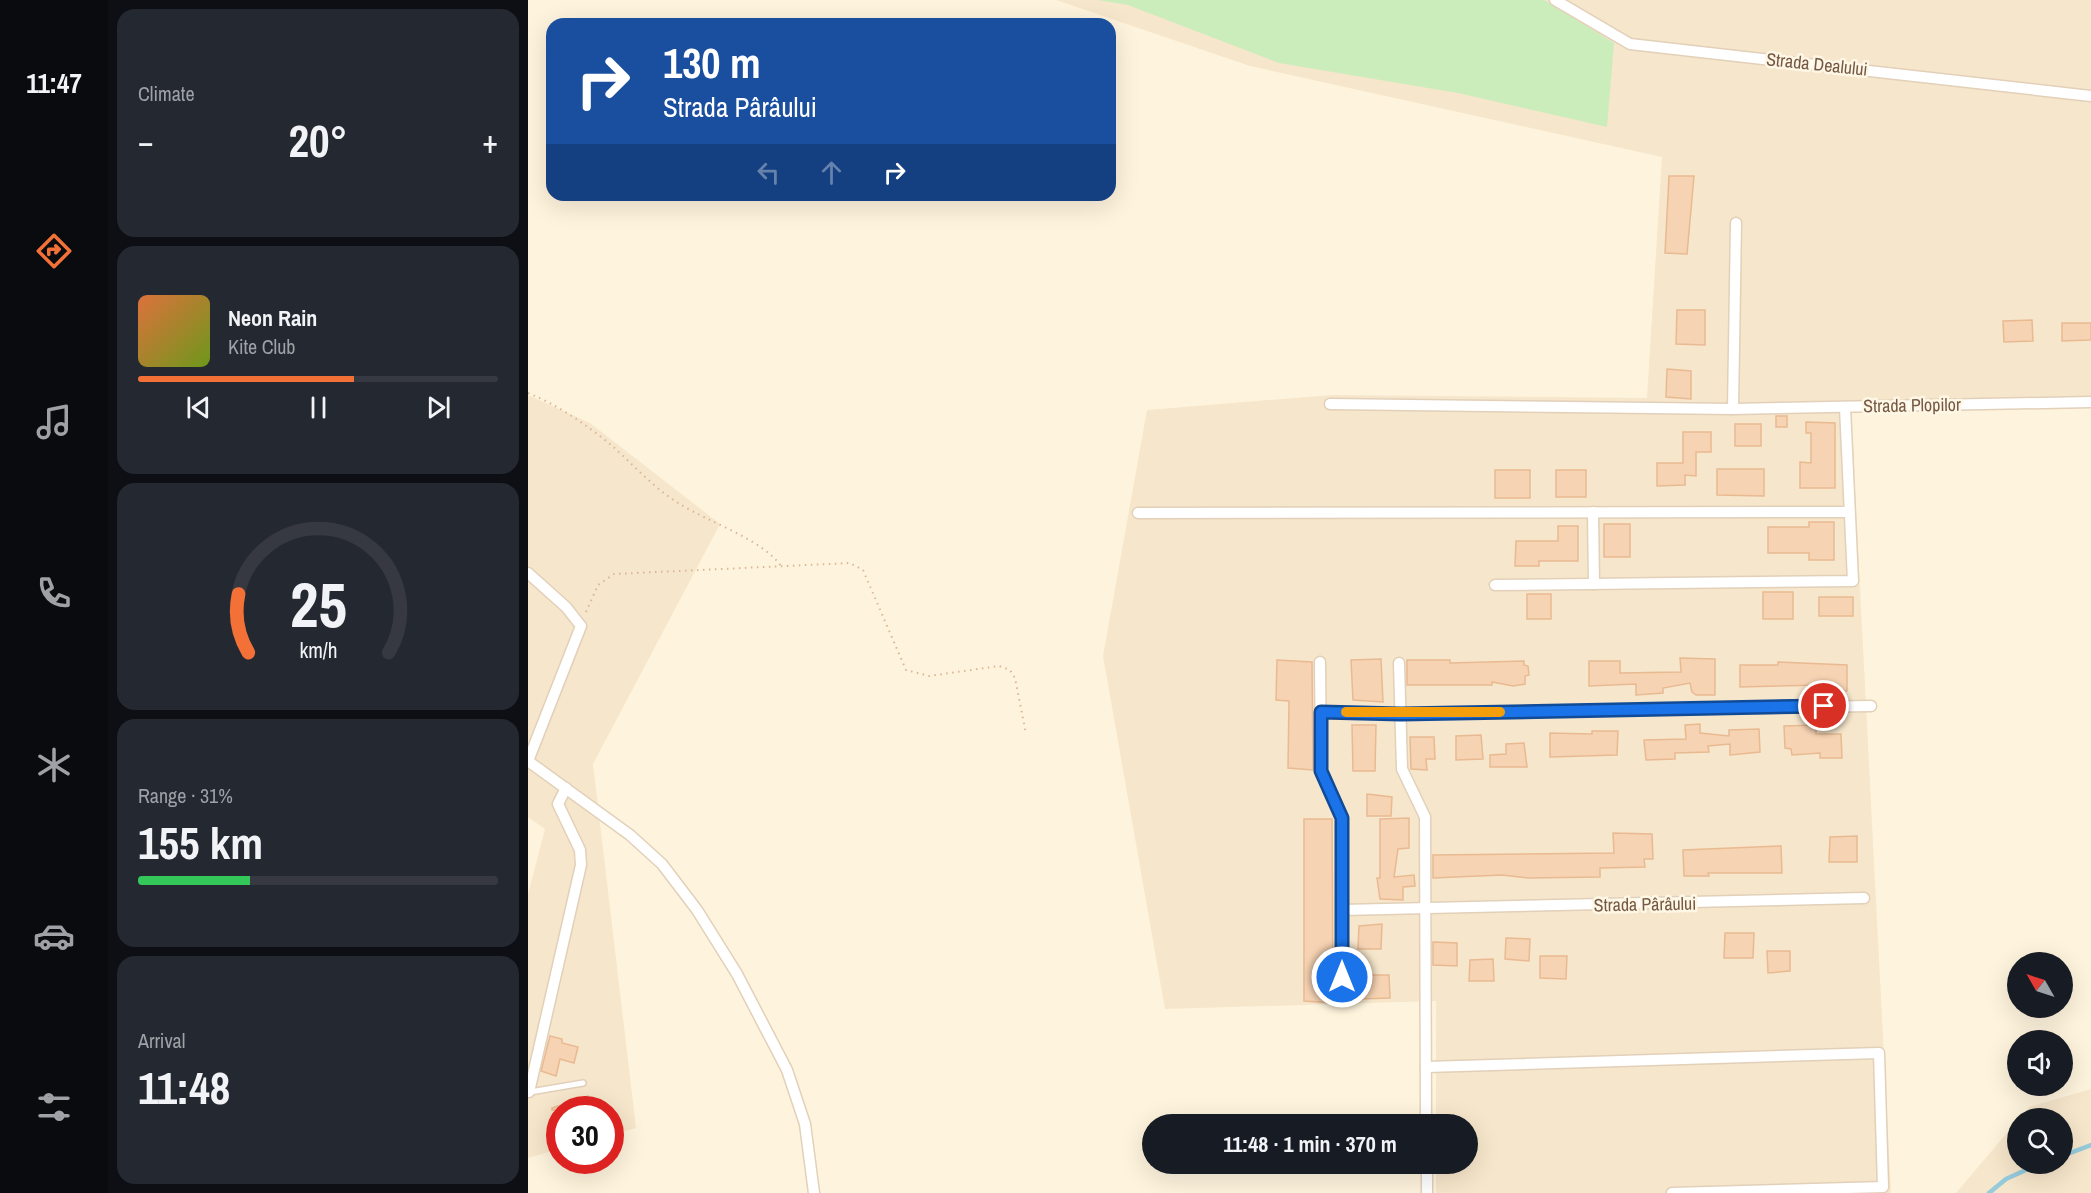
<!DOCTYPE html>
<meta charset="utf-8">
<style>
:root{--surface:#171b24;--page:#242831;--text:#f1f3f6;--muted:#9ea1a6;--line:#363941;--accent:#f37037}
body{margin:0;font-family:"Archivo Narrow",sans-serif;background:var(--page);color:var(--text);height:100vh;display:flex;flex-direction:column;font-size:22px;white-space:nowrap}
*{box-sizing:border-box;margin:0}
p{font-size:20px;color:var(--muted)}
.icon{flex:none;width:33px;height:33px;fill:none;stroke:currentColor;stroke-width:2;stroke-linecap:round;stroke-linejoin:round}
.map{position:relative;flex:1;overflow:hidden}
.sheet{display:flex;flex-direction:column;gap:9px;padding:9px;background:#0d0f14;width:420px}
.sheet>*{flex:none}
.top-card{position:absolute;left:18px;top:18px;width:570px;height:183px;border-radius:18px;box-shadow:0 6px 24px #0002;background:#1a4fa0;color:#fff;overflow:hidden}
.needle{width:39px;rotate:309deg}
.buttons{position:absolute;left:1479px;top:952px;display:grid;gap:12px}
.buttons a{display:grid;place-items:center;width:66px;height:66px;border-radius:50%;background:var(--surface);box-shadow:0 6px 24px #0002;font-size:30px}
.speed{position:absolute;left:18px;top:1096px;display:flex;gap:12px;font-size:30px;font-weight:700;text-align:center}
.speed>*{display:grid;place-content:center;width:78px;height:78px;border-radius:50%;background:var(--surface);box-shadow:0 6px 24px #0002;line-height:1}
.speed .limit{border:9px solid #d22;background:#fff;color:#111}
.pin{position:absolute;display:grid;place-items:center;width:51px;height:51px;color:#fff;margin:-26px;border:3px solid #fff;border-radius:50%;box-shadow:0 2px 6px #0007}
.me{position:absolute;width:66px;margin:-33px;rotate:0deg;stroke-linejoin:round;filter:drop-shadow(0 0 4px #0008)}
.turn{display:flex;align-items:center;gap:21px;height:126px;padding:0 18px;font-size:27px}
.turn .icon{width:78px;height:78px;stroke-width:2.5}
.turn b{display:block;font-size:42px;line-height:51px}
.lanes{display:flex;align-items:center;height:57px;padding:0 18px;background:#0003;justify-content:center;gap:30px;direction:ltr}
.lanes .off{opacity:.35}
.big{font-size:45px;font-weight:800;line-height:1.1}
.sheet .card{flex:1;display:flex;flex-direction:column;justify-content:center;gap:9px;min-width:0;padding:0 21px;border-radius:18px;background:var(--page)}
.sheet .dial{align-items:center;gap:0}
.dial svg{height:156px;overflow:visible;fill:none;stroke:var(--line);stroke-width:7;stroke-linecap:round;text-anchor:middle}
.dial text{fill:var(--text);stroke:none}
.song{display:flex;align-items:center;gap:18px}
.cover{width:72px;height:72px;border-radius:9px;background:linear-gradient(135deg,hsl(20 70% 55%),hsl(80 70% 35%))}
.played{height:6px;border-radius:3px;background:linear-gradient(90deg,var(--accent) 60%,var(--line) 60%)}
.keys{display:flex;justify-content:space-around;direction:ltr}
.heat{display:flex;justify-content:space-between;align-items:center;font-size:33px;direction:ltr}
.charge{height:9px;border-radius:4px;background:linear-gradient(90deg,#34c759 31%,var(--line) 0)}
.trip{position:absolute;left:614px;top:1114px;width:336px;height:60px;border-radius:30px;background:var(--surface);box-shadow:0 6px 24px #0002;font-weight:800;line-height:60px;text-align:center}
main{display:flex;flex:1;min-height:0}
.menu{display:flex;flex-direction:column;width:108px;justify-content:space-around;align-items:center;background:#090b0e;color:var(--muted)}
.menu .icon{width:42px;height:42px}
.menu .current{color:var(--accent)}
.menu b{font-size:27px;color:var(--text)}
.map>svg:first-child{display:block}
.residential{fill:#f6e6cb}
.green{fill:#cbecbb}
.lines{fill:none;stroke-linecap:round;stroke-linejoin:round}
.stream{stroke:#96cbdb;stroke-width:4.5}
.building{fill:#f6d3b3;stroke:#e9ba92;stroke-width:1.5}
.lane-casing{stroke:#e2d0b9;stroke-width:8}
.street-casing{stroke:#e2d0b9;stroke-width:13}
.path{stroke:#dab696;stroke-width:2;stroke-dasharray:1.5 4.5;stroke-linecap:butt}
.lane{stroke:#fff;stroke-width:5}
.street{stroke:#fff;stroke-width:10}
.route-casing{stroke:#114b97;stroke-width:15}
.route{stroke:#1a73e8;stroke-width:10}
.slow{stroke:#f59e0b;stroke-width:10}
.labels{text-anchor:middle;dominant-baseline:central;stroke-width:5;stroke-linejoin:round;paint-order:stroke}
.street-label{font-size:18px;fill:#755944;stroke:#fff7e5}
</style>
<main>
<nav class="menu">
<b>11:47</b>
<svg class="icon current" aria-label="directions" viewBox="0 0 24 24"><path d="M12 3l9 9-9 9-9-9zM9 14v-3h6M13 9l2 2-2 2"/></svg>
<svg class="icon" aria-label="music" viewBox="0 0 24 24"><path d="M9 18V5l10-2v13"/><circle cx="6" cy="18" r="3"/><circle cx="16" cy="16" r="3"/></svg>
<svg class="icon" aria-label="phone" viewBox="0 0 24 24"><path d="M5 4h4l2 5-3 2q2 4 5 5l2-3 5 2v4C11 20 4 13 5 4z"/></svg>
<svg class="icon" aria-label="climate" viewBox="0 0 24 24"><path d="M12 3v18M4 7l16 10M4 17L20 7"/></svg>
<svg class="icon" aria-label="car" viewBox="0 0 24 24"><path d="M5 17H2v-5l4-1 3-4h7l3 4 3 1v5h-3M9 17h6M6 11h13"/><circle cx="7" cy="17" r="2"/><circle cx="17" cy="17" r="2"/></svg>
<svg class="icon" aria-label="filters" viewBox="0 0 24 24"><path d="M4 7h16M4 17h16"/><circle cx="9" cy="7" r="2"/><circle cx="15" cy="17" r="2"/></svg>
</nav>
<section class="sheet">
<div class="card"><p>Climate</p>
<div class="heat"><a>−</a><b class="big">20°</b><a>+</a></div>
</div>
<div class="card">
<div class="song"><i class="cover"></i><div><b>Neon Rain</b><p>Kite Club</p></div></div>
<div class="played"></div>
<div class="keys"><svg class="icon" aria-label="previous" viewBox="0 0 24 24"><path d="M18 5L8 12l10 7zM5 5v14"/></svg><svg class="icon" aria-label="pause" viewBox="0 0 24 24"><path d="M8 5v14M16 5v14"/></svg><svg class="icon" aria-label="next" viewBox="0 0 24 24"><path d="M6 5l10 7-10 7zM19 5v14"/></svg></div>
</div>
<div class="card dial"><svg viewBox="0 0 100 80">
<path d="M14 69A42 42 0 1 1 86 69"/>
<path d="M14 69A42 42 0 0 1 9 39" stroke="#f37037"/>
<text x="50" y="56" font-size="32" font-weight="700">25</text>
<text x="50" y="72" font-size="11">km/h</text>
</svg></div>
<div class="card"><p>Range · 31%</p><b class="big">155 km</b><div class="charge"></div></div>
<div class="card"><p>Arrival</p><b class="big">11:48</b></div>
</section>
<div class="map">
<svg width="1563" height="1193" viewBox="0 0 1563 1193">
<rect width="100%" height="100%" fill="#fef4dd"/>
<g class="residential">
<path d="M528,0H1563V405L1323,413L1363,1193H908V1164H939V1125H908V1001L637,1009L575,656L619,410L804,395L1119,398L1134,157L722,66Z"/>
<path d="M0,395L62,423L192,524L65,764L108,1128L83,1135L82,1110H32L31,1149L0,1158V894L17,829L0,817Z"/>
<path d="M1563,1089V1193H1428L1489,1121L1490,1164H1534V1119H1491L1501,1107Z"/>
</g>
<path class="green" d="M570,0H1016L1086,43L1079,127L930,93L751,63L600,5Z"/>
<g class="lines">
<g class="stream">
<path d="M1534,1156L1563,1145"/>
<path d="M1461,1193L1478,1179L1511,1164"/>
</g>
</g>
<g class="building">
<path d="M1141,176H1166L1159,254L1137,253Z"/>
<path d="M1149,310H1177V345L1148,344Z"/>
<path d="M1504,320L1505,341L1476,342L1475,321Z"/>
<path d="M1534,323H1563V340L1534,341Z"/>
<path d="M1139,369L1163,371V399L1138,397Z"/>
<rect x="1248" y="416" width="11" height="11"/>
<path d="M1278,422L1307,423V488H1272V462L1283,463V433H1278Z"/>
<rect x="1207" y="424" width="26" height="22"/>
<path d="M1155,432H1183V452H1168V476L1157,475V485L1129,486V463H1155Z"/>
<path d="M1189,469H1236V496L1189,495Z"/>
<rect x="967" y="470" width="35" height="28"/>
<rect x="1028" y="470" width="30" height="27"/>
<path d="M1281,522H1306V560H1281V553H1240V527H1281Z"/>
<rect x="1076" y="524" width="26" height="33"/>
<path d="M1030,526H1050V561H1011V566H987L988,541H1030Z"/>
<rect x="1235" y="592" width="30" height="27"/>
<rect x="999" y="594" width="24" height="25"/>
<rect x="1291" y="597" width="34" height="19"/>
<path d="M1152,658L1187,659V695H1168L1164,692L1162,683L1135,688V693L1108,695V684L1061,686V661H1092V673L1153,672Z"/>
<path d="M853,659L855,702L825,700L823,660Z"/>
<path d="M749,660L784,662L785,770L760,768L761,701L748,700Z"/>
<path d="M879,660H922V663L996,661V665L1000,666L1001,675L997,676V684L985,686L964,682V685H879Z"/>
<path d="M1250,662L1319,665V691L1293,690V685L1212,687V665H1250Z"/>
<path d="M1172,724V733L1201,736V730L1231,729L1232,752L1202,755V744L1180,746L1181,752L1147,753V759L1118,760L1116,740L1158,739L1157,725Z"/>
<path d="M824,725H848L847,771H825Z"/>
<path d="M1288,725V734H1313L1314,758H1292V753L1264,755L1263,749L1257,748L1256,726Z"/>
<path d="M1064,731H1090L1089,755L1022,757V733L1064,734Z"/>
<path d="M953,735L955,759L928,760V736Z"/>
<path d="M882,737H906L907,759H898L899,770L883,769Z"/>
<path d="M996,743L999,767H962V755L978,754V744Z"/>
<path d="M839,794L864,797L863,816H839Z"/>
<path d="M881,818V848L870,849L866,877L886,875L887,886L875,887V900L852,899L849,878H852V819Z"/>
<path d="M776,819H804L805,1003L776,1001Z"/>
<path d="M1085,833L1124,834L1125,859H1116L1117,867L1072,868V877L1000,878L974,875L905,878V855L1086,853Z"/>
<path d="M1329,836V862H1301L1302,837Z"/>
<path d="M1253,846L1254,873H1180L1181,876H1156L1155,850Z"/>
<path d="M854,924L853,949H830L831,926Z"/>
<path d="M1197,933H1226L1225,958H1196Z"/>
<path d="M978,938L1002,939L1001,961L977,959Z"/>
<path d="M905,942L929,943V966L905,965Z"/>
<path d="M1239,951H1262V971L1240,973Z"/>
<path d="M1012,956H1039L1038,979L1012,978Z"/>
<path d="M965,959L966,981H941L942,960Z"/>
<path d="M831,975H861L862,998L831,999Z"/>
<path d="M22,1036L34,1039V1043L50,1047L46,1063L32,1059L28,1076L13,1071Z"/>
<path d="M60,1096L64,1110H24V1108Z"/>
</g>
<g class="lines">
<defs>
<path id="lane" d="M2,1092L55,1083"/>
<g id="street">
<path d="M1027,0L1102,44L1563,96"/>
<path d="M802,404L1205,409L1563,402"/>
<path d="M1205,409L1208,223"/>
<path d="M1065,512L1066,584"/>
<path d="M610,513L1321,512"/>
<path d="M0,573L38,607L53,626L0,761L102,835L134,864L169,910L209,974L259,1070L277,1124L286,1193"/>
<path d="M967,585L1325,581L1317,407"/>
<path d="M792,662L793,771L814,818V999"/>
<path d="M871,663L874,769L897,817L898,1125"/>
<path d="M793,712L873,714L1343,706"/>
<path d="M814,910L1336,898"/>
<path d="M898,1067L1351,1053L1355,1187L1144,1193"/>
<path d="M1,1092L53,865L52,850L30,804L38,788"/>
<path d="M899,1164V1193"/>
</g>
</defs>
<use href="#lane" class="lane-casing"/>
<use href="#street" class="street-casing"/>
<g class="path">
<path d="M0,393C30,405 57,424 82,444C105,464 125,488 152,504C180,522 234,539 253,566"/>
<path d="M58,612L70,585L86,574L322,563L335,570L378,670L401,676L471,666L482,670L487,678L498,734"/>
</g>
<use href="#lane" class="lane"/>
<use href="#street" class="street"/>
</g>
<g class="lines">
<defs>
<path id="route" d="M814,977V818L793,771V712L873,714L1296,706"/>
</defs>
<use href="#route" class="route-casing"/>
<use href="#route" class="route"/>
<path class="slow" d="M818,712H972"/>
</g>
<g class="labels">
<g class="street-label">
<text transform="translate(1289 64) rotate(6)">Strada Dealului</text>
<text transform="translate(1384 405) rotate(-1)">Strada Plopilor</text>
<text transform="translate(1117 904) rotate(-1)">Strada Pârâului</text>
</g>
</g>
</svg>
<div class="buttons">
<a><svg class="needle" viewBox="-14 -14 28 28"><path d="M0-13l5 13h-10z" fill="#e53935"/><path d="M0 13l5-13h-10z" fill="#9ea1a6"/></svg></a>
<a><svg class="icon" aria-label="sound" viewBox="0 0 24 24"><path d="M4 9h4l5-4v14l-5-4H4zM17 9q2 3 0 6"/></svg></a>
<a><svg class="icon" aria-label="search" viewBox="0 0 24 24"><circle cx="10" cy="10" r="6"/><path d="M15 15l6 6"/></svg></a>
</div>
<div class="speed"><div class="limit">30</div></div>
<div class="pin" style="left:1296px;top:706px;background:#d93025"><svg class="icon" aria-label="arrive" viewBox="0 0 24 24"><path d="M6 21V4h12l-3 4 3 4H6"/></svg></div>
<svg class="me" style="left:814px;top:977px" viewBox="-20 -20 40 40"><circle r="17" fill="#1a73e8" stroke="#fff" stroke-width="3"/><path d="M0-11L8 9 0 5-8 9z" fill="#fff"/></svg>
<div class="trip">11:48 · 1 min · 370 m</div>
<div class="top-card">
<div class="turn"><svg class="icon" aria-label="right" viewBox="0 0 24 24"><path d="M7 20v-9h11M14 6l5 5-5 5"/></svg><div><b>130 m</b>Strada Pârâului</div></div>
<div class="lanes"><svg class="icon off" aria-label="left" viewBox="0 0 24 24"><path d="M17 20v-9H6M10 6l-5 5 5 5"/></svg><svg class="icon off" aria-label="ahead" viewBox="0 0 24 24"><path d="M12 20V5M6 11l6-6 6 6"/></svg><svg class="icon" aria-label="right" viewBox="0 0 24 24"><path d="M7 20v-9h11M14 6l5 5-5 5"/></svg></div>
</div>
</div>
</main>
